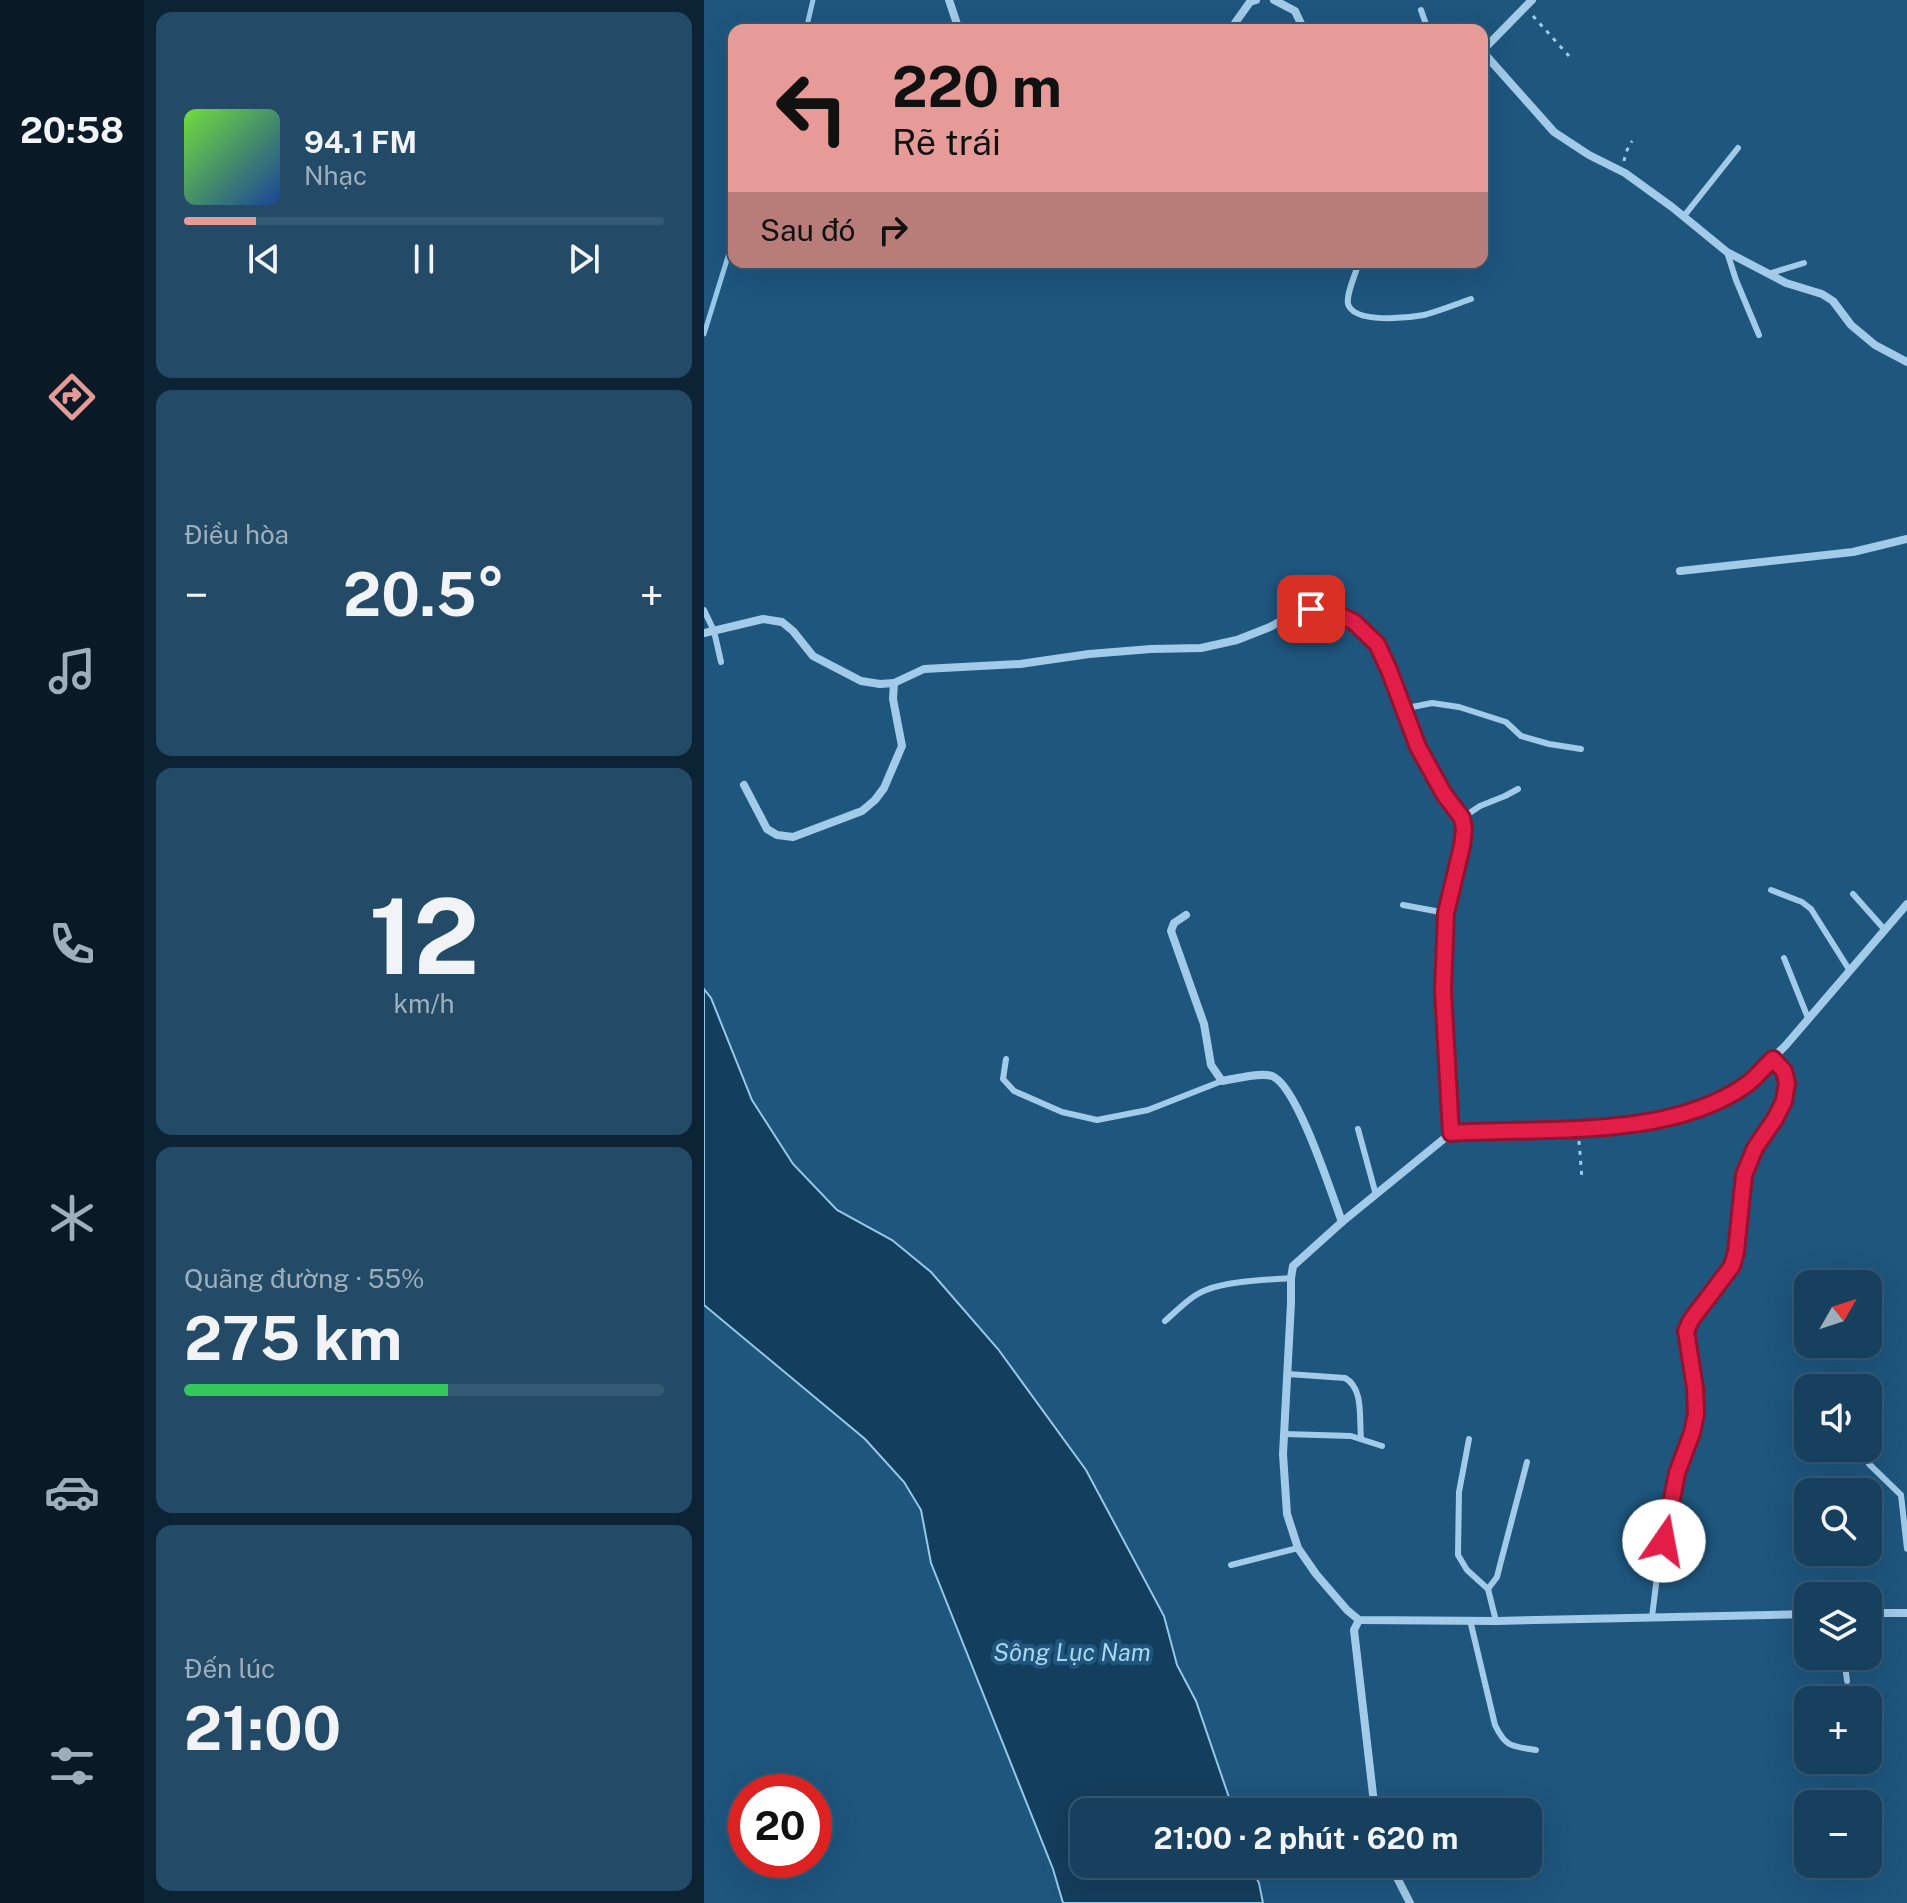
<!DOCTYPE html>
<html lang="vi">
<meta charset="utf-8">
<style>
:root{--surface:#16405e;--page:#234b67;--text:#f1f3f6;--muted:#9eafbc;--line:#355973;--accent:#e69b98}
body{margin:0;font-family:"Public Sans",sans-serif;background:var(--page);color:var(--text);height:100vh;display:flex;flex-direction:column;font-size:30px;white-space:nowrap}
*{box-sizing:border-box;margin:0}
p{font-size:26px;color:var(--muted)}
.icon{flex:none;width:44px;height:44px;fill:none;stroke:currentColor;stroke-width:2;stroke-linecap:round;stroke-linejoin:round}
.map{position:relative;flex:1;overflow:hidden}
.drawer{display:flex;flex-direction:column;gap:12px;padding:12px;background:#0c2334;width:560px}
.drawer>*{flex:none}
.top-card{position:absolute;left:24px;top:24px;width:760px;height:244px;border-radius:16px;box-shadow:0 8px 32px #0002,0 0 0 2px var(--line);background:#e69b98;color:#111;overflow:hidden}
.needle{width:52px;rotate:51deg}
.buttons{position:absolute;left:1090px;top:1270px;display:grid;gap:16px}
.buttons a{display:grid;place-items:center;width:88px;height:88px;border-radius:16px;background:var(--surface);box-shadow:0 8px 32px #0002,0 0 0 2px var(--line);font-size:40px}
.speed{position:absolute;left:24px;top:1774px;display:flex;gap:16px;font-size:40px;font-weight:700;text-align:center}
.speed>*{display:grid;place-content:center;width:104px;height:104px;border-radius:50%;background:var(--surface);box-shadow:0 8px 32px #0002,0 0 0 2px var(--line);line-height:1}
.speed .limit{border:12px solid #d22;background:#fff;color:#111}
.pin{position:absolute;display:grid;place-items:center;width:68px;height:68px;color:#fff;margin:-34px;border-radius:16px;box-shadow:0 4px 12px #0006}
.me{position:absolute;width:88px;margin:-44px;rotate:12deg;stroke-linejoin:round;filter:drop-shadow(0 0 6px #0008)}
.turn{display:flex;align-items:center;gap:28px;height:168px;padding:0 32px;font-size:36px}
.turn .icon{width:104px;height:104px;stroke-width:2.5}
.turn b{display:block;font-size:56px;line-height:68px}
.then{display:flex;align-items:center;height:76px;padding:0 32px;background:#0003;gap:16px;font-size:30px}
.big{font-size:60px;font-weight:700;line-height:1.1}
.drawer .card{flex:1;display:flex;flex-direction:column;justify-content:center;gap:12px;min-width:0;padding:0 28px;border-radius:16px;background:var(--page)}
.drawer .dial{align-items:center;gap:0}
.dial b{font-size:104px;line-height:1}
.song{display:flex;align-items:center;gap:24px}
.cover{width:96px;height:96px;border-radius:12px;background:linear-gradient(135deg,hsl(100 70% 55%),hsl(220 70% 35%))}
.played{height:8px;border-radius:4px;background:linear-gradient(90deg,var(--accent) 15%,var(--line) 15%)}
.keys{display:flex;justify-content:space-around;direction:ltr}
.heat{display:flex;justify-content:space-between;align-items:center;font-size:44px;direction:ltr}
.charge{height:12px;border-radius:6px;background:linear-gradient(90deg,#34c759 55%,var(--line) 0)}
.trip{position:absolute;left:366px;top:1798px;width:472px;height:80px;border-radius:16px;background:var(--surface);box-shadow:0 8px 32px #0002,0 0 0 2px var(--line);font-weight:700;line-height:80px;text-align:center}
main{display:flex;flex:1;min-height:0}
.tabs{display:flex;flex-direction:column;width:144px;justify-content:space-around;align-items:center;background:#091a26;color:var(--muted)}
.tabs .icon{width:56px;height:56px}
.tabs .active{color:var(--accent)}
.tabs b{font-size:36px;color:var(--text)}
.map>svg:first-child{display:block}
.water{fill:#143e5d;stroke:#95c8e9;stroke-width:2}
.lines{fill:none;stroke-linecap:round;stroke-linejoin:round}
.stream{stroke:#95c8e9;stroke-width:5}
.path{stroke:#a1cbe8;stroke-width:3;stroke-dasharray:4 6;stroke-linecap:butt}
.lane{stroke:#a1cbe8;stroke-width:6}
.street{stroke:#a1cbe8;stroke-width:8}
.route-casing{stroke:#92132f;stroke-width:20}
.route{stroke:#e11d48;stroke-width:14}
.labels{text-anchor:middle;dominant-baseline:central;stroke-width:8;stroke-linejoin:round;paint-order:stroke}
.water-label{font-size:24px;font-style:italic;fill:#acd5ef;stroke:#1e567e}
</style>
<main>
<nav class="tabs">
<b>20:58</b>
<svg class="icon active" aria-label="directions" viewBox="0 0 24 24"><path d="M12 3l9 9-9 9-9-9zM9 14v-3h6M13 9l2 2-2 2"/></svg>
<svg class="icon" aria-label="music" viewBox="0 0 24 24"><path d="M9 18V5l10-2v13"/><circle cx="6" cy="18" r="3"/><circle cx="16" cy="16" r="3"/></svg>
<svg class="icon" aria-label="phone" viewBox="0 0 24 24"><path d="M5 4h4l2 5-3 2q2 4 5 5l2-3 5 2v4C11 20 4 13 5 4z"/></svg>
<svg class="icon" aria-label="climate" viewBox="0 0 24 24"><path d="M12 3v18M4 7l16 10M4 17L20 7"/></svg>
<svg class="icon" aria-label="car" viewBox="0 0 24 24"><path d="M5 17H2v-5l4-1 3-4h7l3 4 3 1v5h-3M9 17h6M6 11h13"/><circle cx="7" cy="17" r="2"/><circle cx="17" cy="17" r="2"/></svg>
<svg class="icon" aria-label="filters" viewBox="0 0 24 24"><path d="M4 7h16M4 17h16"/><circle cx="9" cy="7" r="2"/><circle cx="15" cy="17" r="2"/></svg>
</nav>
<section class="drawer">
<div class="card">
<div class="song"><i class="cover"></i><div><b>94.1 FM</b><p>Nhạc</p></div></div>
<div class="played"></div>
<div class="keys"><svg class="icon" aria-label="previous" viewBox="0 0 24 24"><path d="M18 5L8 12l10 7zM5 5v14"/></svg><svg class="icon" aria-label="pause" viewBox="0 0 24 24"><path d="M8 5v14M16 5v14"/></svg><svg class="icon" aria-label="next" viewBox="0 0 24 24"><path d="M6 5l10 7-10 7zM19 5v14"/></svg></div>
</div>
<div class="card"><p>Điều hòa</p>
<div class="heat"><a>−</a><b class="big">20.5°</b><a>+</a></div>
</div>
<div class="card dial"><b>12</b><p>km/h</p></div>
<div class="card"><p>Quãng đường · 55%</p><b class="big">275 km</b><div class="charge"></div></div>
<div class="card"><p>Đến lúc</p><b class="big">21:00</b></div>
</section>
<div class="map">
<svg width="1203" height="1903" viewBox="0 0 1203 1903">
<rect width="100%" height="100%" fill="#1e567e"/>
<path class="water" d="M0,989L7,998L48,1100L89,1164L133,1210L188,1240L227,1272L294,1349L382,1470L460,1616L473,1665L492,1701L530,1812H380V1864H545L555,1883L559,1903H359L349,1869L227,1563L217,1510L200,1482L161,1439L0,1305Z"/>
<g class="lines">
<g class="stream">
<path d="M102,30L109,0"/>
<path d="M0,334L30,237"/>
</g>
<g class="path">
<path d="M829,16L865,56"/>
<path d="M920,161L922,152L928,141"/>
<path d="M875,1141L878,1179"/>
</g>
<g class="lane">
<path d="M717,10L724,30"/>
<path d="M980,216L1034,148"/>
<path d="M1023,252L1032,280L1055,335"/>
<path d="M655,262C652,273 642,294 644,304C650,324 704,318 720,315C736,311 752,304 767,299"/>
<path d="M1064,274L1100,263"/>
<path d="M0,610L10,631L17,662"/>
<path d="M698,709L728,703L755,707L802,722L817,736L845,744L877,749"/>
<path d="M758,818L776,806L801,796L814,789"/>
<path d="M1067,890L1098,902L1107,909L1146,971"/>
<path d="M1149,894L1181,930"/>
<path d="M699,905L742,913"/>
<path d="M1080,958L1104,1018"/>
<path d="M302,1059L299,1079L310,1091L358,1112L393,1120L444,1110L518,1081"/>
<path d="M654,1129L672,1195"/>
<path d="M461,1321C474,1310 486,1296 502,1290C524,1281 562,1280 587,1278"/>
<path d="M584,1374L641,1378C660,1388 655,1419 657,1438"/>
<path d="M581,1434L647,1436L678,1446"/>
<path d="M765,1439L755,1492L754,1555L763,1570L784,1589L792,1621"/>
<path d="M1165,1464L1197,1495L1203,1549"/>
<path d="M527,1565L594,1548"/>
<path d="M784,1589L793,1577L796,1565L823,1462"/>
<path d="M948,1617L954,1568L973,1473L988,1433L992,1414L991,1388L982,1331L987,1320L1028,1266L1032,1252L1040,1175L1051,1148L1071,1119L1080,1101L1083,1083L1080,1071L1069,1059"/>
<path d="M766,1620L791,1725C802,1748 808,1746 832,1750"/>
<path d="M1140,1656L1143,1681"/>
</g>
<g class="street">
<path d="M245,0L255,30"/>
<path d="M570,0L591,11L600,30"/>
<path d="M526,30L546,2L552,0"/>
<path d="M778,51L850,132L885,155L921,173L968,207L1023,252L1082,283L1118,294L1129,301L1147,325L1171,345L1203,362"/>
<path d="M778,51L828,0"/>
<path d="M976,571L1149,552L1203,539"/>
<path d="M0,633L59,619L78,622L89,631L109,656L157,681L176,684L190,683L220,669L316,664L385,654L447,649L497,648L533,640L566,627L589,614L607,609L629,612L650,622L673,644L685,670L714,747L740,794L758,818L760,829L758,846L742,913L739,991L747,1133"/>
<path d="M40,785L63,829L73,835L89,837L158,811L171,800L180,788L198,746L189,699L190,683"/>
<path d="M482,915L470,923L467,931L500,1024L507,1065L518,1081C530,1079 556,1072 568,1076C593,1085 628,1195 638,1222"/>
<path d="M1164,1613H1203"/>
<path d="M1104,1614L792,1621L655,1620L643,1610L612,1574L594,1548L583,1514L579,1454L587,1303V1278L589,1266L638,1222L747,1133L787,1130L874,1129L934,1124L977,1114L1009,1102L1043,1084L1082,1045L1203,904"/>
<path d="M655,1620L650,1630L671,1812"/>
<path d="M686,1864L706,1903"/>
</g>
</g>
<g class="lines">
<defs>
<path id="route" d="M607,609L629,612L650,622L673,644L685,670L714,747L740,794L758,818L760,829L758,846L742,913L739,991L747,1133C839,1127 964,1140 1042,1085C1052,1078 1060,1067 1069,1059L1080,1071L1083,1083L1080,1101L1071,1119L1051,1148L1040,1175L1032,1252L1028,1266L987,1320L982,1331L991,1388L992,1414L988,1433L973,1473L960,1541"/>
</defs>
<use href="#route" class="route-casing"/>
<use href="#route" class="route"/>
</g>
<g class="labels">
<g class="water-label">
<text x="368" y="1652">Sông Lục Nam</text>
</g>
</g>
</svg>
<div class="buttons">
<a><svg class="needle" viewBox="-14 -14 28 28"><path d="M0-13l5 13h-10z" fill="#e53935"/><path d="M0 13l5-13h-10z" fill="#9eafbc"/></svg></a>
<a><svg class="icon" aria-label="sound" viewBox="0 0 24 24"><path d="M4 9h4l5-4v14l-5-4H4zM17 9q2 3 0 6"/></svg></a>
<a><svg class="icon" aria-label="search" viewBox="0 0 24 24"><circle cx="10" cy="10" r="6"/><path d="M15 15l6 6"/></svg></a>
<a><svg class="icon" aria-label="layers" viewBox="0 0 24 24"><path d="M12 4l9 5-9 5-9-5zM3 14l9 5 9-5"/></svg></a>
<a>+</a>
<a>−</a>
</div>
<div class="speed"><div class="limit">20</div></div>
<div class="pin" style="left:607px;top:609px;background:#d93025"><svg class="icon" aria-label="arrive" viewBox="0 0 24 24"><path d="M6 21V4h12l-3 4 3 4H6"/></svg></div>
<svg class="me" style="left:960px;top:1541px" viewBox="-20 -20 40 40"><circle r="19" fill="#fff"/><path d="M0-13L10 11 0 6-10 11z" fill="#e11d48"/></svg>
<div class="trip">21:00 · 2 phút · 620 m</div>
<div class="top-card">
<div class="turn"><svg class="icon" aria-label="left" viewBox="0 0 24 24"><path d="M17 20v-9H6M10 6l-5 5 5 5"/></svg><div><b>220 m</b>Rẽ trái</div></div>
<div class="then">Sau đó<svg class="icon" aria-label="right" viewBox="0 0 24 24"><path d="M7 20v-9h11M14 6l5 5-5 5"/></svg></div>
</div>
</div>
</main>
